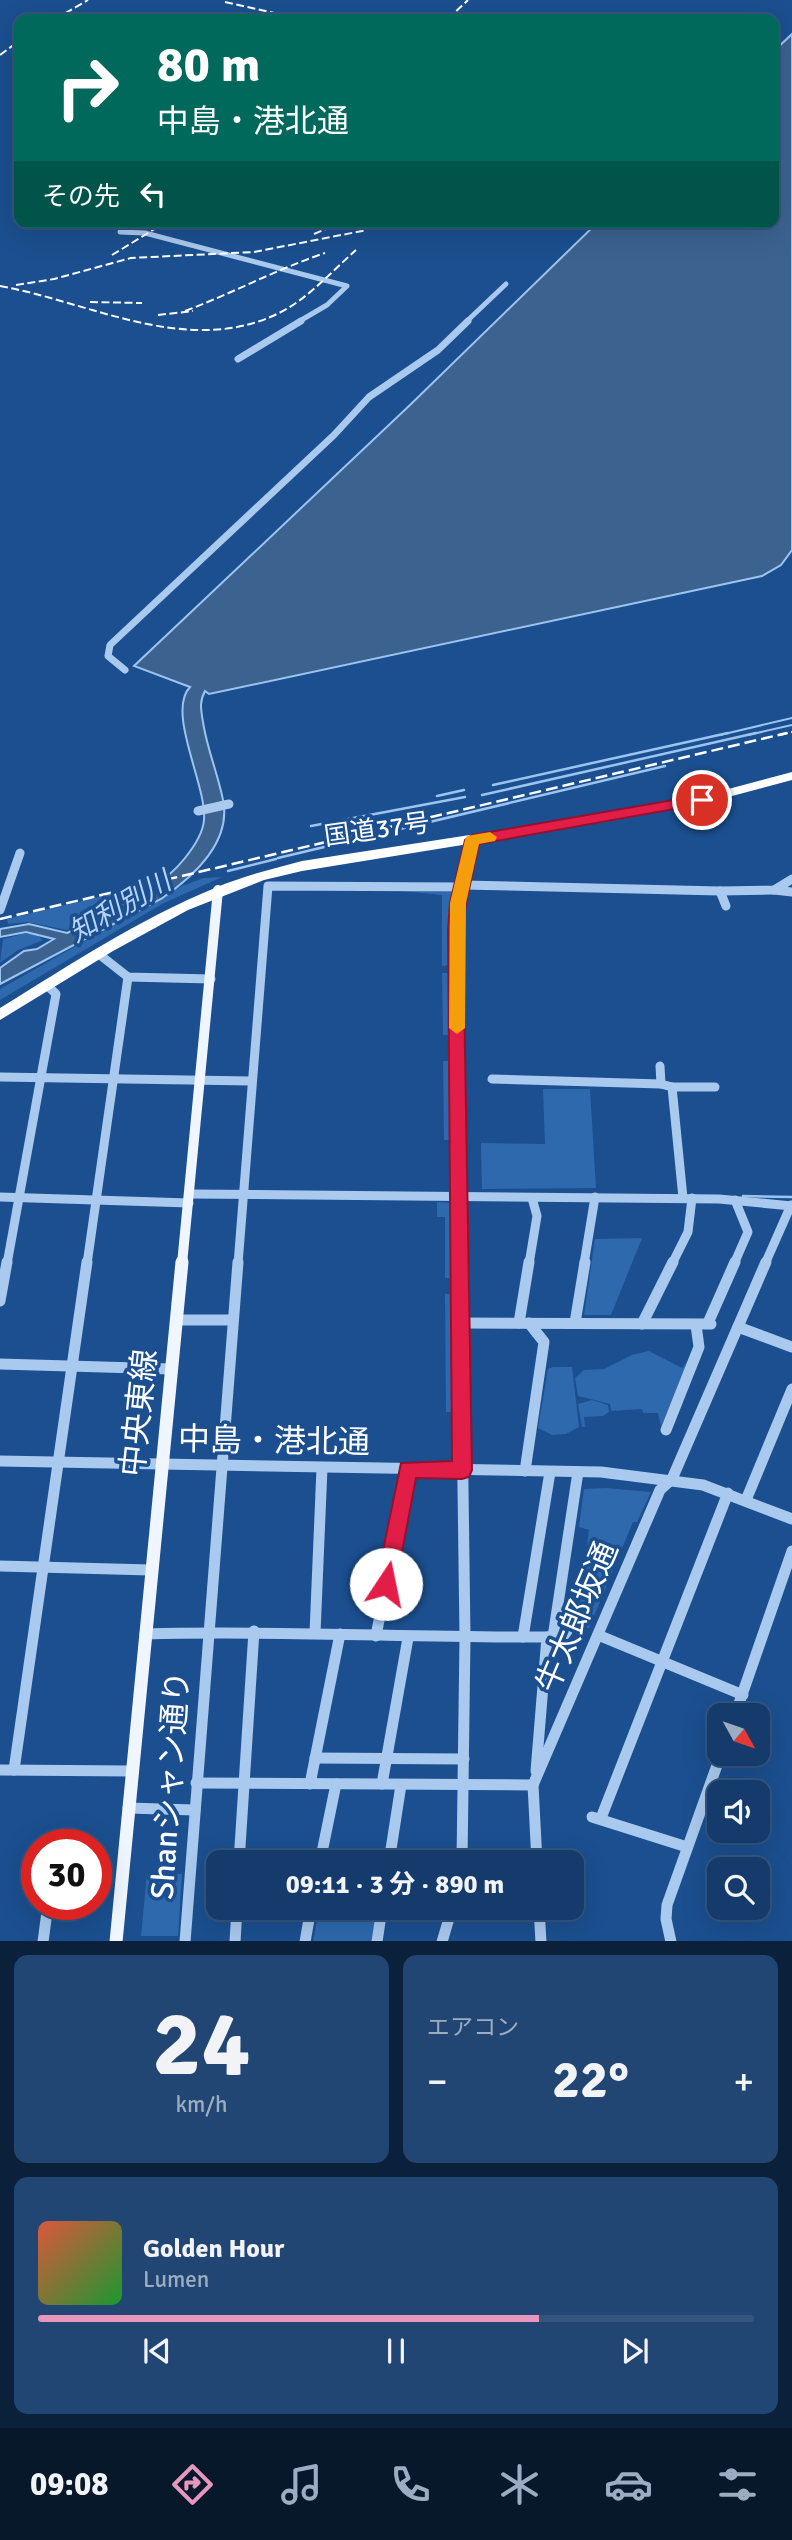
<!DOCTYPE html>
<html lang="ja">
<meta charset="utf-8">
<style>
:root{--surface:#143b6b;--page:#214673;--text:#f1f3f6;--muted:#9dadc1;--line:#33557e;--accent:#e797bd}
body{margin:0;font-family:Signika,"Noto Sans JP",sans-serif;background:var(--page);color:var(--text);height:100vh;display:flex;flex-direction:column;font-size:26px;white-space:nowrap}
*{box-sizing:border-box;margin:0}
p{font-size:23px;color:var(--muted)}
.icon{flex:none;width:38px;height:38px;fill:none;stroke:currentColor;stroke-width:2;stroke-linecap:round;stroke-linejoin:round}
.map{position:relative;height:1941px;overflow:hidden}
.sheet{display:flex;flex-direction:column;gap:14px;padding:14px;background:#0b203b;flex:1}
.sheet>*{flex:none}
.banner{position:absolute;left:14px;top:14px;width:765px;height:214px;border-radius:14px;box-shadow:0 7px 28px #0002,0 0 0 2px var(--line);background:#00695c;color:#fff;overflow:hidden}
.needle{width:46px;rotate:130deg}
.controls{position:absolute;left:707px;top:1703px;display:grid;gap:14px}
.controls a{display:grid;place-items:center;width:63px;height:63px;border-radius:14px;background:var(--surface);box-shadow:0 7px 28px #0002,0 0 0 2px var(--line);font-size:35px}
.speed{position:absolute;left:21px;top:1829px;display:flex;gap:14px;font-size:35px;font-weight:700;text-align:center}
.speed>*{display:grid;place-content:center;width:91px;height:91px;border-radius:50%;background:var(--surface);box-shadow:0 7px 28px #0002,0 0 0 2px var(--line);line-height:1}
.speed .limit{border:10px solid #d22;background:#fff;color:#111}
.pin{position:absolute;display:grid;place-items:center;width:60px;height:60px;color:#fff;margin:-30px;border:4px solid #fff;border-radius:50%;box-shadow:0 2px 7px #0007}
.me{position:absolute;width:77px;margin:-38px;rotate:11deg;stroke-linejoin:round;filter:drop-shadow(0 0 5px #0008)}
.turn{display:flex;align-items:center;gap:24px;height:147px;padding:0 28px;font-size:32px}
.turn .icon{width:91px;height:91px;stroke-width:2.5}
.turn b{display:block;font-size:49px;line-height:60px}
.then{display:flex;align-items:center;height:66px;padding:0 28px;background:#0003;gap:14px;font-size:26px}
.big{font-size:52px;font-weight:700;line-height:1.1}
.sheet .tile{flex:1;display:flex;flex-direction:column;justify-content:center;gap:10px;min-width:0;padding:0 24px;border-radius:14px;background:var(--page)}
.sheet .dial{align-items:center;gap:0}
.dial b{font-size:91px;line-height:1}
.song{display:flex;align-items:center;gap:21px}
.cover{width:84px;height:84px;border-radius:10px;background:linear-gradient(135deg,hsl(10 70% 55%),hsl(130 70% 35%))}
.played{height:7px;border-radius:4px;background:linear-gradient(90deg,var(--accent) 70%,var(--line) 70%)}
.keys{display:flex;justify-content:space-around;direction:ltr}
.heat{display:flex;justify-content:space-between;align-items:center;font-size:38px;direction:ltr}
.sheet .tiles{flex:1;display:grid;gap:14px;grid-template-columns:1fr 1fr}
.tile:last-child{grid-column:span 2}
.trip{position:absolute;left:206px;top:1850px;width:378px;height:70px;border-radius:14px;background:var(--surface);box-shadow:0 7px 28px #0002,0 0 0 2px var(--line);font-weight:700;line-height:70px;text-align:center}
.dock{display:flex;height:112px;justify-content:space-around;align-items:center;background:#08182b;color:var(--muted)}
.dock .icon{width:49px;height:49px}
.dock .active{color:var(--accent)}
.dock b{font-size:32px;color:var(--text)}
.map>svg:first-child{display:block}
.green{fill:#2e69ad}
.water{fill:#3c6290;stroke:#9cc4f0;stroke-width:2}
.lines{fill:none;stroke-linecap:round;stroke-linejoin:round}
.stream-far1{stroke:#9cc4f0;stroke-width:2}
.stream{stroke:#9cc4f0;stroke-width:2.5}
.minor-far3{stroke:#a9c9ee;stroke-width:5}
.minor-far2{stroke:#a9c9ee;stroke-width:7}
.minor-far1{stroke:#a9c9ee;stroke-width:9}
.minor{stroke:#a9c9ee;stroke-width:11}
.major-far1{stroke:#f0f6ff;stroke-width:10}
.major{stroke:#f0f6ff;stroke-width:13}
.highway{fill:#fff;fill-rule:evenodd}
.rail-far1{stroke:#fff;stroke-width:2;stroke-dasharray:8 3.5;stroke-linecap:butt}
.rail{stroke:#fff;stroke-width:2.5;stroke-dasharray:12 5;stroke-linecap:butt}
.route{fill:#e11d48;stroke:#92132f;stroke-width:2}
.slow{fill:#f59e0b}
.labels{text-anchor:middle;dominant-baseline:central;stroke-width:7;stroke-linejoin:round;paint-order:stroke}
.street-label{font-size:26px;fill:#fff;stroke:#1b4f8f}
.water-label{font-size:28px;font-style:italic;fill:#b5d3f5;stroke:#1b4f8f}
.near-street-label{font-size:32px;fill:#fff;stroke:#1b4f8f}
</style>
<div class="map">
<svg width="792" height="1942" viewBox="0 0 792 1942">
<rect width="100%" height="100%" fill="#1b4f8f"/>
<g class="green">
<path d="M222,877L162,904L0,1000V989L182,886L204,878Z"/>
<path d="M124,891L136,893L67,930L27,922L8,924L7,919Z"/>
<path d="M403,891L454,892L450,965L442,966V895Z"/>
<path d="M23,934H35L43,940L18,950L0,963L3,939Z"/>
<path d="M442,973H450V1035H443Z"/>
<path d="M443,1061H451V1140H444Z"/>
<path d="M543,1089H590L596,1188L482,1189L481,1143L545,1144Z"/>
<path d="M437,1202L452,1203V1278H445V1217H437Z"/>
<path d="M642,1238L611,1315H584L595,1239Z"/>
<path d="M445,1294H453L454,1412H446Z"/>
<path d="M649,1351L682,1368L693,1354L661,1426L658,1413H643L642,1409L611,1411L610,1404L578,1396L575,1378L584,1370L604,1369L632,1355Z"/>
<path d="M553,1367H572L579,1427L566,1434L552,1435L538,1428L548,1369Z"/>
<path d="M592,1400L608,1405L609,1412L603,1416L584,1417L585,1427H582L578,1404Z"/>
<path d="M606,1488L651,1492L637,1522H633L589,1628L577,1625L589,1530L579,1527L584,1489Z"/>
<path d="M147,1874H182L178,1936H141Z"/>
<path d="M319,1908H378L372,1941L313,1942Z"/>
</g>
<path class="water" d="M792,34V550L781,565L762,576L209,694L205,691C199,702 201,710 203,722C207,749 218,774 223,800C232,843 193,877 161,899L0,984V968L24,951L37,949L54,939L26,932L0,937V929L29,924L67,933C106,912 157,894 185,858C193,848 203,833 204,820C207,785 166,712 190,687L134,666L410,405L598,222H774V51Z"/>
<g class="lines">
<g class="stream-far1">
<path d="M720,735L792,718"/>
<path d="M748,735L792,725"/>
</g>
<g class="stream">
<path d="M493,785L728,733"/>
<path d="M482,795L756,733"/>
<path d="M437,796L464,790"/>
<path d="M311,826L465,797"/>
<path d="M278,858L665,766"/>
<path d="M228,871L276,859"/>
<path d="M743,1196L792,1197"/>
</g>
<g class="minor-far3">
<path d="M120,232L145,233L347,286L327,305L298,322"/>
<path d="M466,322L506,284"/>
</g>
<g class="minor-far2">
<path d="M238,359L301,321"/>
<path d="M125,670L108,656L110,645L334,435L369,397L438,350L468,321"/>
</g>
<g class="minor-far1">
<path d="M198,811L229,804"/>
<path d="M462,885L720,891L774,890L792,879"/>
<path d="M774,890L792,892"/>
<path d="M720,891L726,906"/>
<path d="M0,910L20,853"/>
<path d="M100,955L128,977L211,979"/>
<path d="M660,1066L661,1084L672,1087L683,1198"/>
<path d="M0,1077L251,1081"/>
<path d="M492,1079L661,1084"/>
<path d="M672,1087H715"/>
<path d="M190,1194L719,1199L792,1206"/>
<path d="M0,1197L189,1203"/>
<path d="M7,1264L56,994L48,986"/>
<path d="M87,1264L128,977"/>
<path d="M238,1264L268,886L461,887"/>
<path d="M460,1264L455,930L472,840"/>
<path d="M529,1264L537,1216L532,1198"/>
<path d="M584,1264L595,1197"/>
<path d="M672,1264L688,1232L692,1198"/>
<path d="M734,1264L748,1232L735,1200"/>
<path d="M765,1264L791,1205"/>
</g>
<g class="minor">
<path d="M460,1262L465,1637L462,1862"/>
<path d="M0,1301L7,1262"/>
<path d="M177,1320H233"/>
<path d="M461,1323L711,1324"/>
<path d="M519,1323L529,1262"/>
<path d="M575,1323L585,1262"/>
<path d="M708,1323L735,1262"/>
<path d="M642,1324L673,1262"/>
<path d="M738,1327L792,1347"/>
<path d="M0,1364L171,1369"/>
<path d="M666,1430L699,1347L696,1325"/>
<path d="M0,1461L601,1472L703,1485L792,1519"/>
<path d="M525,1471L544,1342L529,1323"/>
<path d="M746,1500L792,1389"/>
<path d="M0,1566L151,1570"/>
<path d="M567,1631L562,1638L553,1637L578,1472"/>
<path d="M315,1633L322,1468"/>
<path d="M145,1634C281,1630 417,1638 553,1637"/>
<path d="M598,1635L743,1695"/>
<path d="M376,1636L408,1469"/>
<path d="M523,1637L550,1472"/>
<path d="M735,1715L792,1551"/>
<path d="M315,1758L464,1759"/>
<path d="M0,1770L132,1771"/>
<path d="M14,1770L87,1262"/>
<path d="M536,1771L547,1637"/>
<path d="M196,1783L533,1785"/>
<path d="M310,1784L340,1634"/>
<path d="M382,1784L408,1638"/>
<path d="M533,1785L660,1490L672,1479L766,1262"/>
<path d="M533,1785L537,1862"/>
<path d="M128,1808L195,1810"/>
<path d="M592,1817L687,1847"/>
<path d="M601,1818L728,1493"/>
<path d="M239,1862L254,1631"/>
<path d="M320,1862L336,1784"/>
<path d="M389,1862L401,1785"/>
<path d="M539,1908L541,1942"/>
<path d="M43,1942L48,1904"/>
<path d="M185,1942L238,1262"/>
<path d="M235,1942L237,1908"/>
<path d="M305,1942L311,1908"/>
<path d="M377,1942L382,1908"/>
<path d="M442,1942L452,1908"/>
<path d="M671,1942L666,1919L667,1905L721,1754"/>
</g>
<path class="major-far1" d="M182,1264L218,890"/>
<path class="major" d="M116,1942L182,1262"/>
<path class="highway" d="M792,772V780L702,804L604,822L302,871L264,880L188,910L113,951L0,1020V1008C70,965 139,919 215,888C243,876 272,869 302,861L604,814L702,796Z"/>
<g class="rail-far1">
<path d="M225,2L302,19"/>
<path d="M55,19L88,0"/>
<path d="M448,19L468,0"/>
<path d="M0,55L19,41"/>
<path d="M314,234L343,222"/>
<path d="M112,255L166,222"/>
<path d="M16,285L54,279L131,258L254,252L367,230"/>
<path d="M0,286C90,302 187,357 277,314C307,300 331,272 356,250"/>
<path d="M90,302L142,303"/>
<path d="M185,311C233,293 277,269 325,253"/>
<path d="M158,315L193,311"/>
<path d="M780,735L792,732"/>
</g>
<path class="rail" d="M0,919L787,733"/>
</g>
<path class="route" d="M702,795L708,796V803L479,844L466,903L463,930L472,1470L469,1477L462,1479L416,1478L396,1584L393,1590L386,1593L379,1590L376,1584L401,1463L452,1461L448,930L450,903L465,840L472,835Z"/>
<path class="slow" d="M490,832L497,837L495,841L479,844L466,903L465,1028L457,1034L449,1028L450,903L465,840L467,836Z"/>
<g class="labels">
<g class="street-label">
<text transform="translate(377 830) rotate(-8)">国道37号</text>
</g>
<g class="water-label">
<text transform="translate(120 907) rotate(-30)">知利別川</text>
</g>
<g class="near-street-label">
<text transform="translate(139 1413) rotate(-84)">中央東線</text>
<text transform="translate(274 1441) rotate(1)">中島・港北通</text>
<text transform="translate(577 1617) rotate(-67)">牛太郎坂通</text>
<text transform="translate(170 1785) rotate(-86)">Shanシャン通り</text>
</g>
</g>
</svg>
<div class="controls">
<a><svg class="needle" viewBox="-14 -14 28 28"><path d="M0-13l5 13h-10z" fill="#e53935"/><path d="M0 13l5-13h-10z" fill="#9dadc1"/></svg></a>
<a><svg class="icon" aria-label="sound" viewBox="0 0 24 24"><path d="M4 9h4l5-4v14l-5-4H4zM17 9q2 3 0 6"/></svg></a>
<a><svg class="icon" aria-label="search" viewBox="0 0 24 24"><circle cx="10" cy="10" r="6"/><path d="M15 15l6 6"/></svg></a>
</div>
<div class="speed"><div class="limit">30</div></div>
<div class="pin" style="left:702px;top:800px;background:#d93025"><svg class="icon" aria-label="arrive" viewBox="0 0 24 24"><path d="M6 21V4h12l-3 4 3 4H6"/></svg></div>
<svg class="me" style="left:386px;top:1584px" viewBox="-20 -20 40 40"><circle r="19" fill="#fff"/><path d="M0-13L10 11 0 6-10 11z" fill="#e11d48"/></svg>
<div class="trip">09:11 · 3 分 · 890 m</div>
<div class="banner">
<div class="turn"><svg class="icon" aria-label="right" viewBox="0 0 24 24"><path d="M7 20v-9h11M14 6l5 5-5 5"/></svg><div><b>80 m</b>中島・港北通</div></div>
<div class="then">その先<svg class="icon" aria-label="left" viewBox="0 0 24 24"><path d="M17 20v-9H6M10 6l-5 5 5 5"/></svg></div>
</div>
</div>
<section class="sheet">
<div class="tiles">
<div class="tile dial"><b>24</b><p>km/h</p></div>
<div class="tile"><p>エアコン</p>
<div class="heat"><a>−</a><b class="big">22°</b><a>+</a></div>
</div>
<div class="tile">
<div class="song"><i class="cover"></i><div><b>Golden Hour</b><p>Lumen</p></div></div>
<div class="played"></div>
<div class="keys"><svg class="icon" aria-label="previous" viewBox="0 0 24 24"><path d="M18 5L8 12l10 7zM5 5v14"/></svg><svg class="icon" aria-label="pause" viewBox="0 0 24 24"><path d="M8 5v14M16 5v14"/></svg><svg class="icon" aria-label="next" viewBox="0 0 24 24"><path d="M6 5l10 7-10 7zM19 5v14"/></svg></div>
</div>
</div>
</section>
<nav class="dock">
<b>09:08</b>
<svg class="icon active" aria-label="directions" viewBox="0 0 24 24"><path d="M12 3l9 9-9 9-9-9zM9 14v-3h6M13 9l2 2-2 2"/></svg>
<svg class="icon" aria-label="music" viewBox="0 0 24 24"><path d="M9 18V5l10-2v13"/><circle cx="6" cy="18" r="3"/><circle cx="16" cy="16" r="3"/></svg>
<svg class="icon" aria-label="phone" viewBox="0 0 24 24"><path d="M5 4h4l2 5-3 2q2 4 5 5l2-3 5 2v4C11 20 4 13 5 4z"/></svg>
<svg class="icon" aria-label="climate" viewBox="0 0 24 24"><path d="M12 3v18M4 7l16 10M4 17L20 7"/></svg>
<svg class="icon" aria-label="car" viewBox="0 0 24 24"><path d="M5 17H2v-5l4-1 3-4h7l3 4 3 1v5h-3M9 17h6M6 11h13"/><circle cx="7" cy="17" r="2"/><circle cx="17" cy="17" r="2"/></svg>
<svg class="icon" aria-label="filters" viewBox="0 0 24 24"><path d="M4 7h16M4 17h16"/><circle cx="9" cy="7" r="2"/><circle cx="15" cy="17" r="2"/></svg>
</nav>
